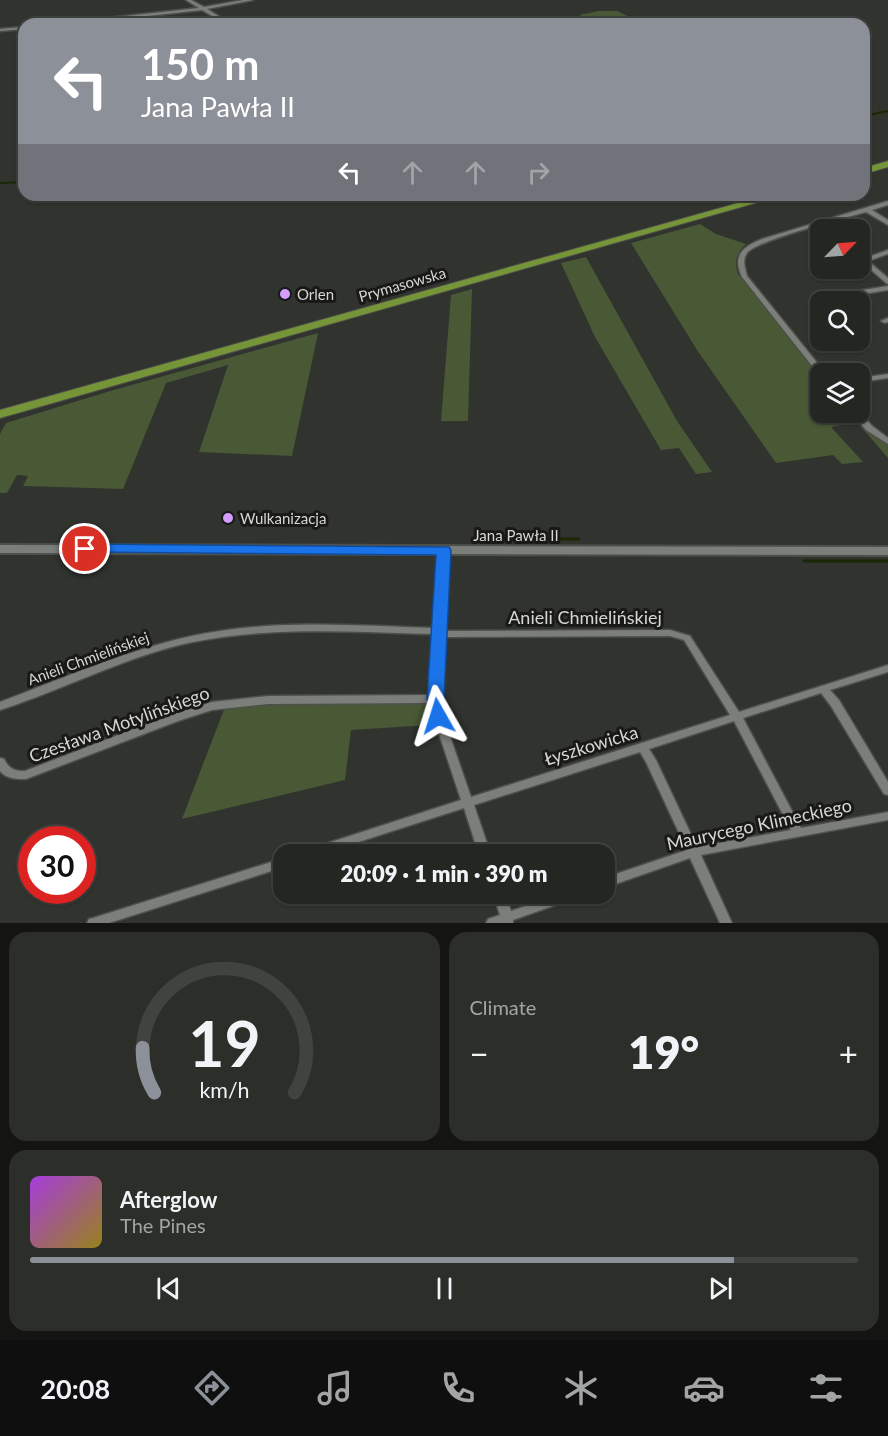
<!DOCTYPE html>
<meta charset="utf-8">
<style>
:root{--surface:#242622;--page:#2c2e2a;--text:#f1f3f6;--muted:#a3a5a5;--line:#414340;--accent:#8c9099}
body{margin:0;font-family:Lato,sans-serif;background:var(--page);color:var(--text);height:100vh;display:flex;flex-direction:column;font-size:22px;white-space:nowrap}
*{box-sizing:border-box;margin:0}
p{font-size:20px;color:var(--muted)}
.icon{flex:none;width:33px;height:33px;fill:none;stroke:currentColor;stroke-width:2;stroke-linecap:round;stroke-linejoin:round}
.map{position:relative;height:923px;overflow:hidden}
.panel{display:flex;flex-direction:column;gap:9px;padding:9px;background:#141513;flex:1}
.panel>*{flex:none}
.top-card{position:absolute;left:18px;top:18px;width:852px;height:183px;border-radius:18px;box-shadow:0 2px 4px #0004,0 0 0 2px var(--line);background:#8c9099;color:#fff;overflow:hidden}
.needle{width:39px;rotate:65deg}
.fabs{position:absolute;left:810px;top:219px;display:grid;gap:12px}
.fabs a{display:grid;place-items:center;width:60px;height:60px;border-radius:12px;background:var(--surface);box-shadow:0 2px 4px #0004,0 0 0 2px var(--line);font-size:30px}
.speed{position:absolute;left:18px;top:826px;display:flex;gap:12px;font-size:30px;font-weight:700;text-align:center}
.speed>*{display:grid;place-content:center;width:78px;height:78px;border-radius:50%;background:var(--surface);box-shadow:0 2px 4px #0004,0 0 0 2px var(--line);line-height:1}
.speed .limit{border:9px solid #d22;background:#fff;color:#111}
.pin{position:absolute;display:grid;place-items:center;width:51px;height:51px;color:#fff;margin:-26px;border:3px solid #fff;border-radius:50%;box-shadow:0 2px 6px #0007}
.me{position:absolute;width:66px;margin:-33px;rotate:354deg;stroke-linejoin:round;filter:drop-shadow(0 0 4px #0008)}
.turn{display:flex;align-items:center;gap:21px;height:126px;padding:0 24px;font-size:27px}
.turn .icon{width:78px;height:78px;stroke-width:2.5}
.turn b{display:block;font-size:42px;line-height:51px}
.lanes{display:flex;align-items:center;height:57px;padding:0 24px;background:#0003;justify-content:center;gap:30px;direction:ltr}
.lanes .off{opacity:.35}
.big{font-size:45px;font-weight:800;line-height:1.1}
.panel .card{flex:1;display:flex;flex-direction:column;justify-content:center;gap:9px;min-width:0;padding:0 21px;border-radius:18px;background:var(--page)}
.panel .dial{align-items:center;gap:0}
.dial svg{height:156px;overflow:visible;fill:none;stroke:var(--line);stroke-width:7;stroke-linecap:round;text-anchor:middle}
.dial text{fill:var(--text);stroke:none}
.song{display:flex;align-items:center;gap:18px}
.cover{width:72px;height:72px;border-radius:9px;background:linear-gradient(135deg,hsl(280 70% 55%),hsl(50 70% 35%))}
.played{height:6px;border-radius:3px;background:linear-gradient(90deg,var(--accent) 85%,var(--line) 85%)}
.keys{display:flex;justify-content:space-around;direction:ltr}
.heat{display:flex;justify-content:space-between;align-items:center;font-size:33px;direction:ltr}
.panel .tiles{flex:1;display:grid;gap:9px;grid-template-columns:1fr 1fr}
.card:last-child{grid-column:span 2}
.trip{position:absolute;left:273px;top:844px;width:342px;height:60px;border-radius:18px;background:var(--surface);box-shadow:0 2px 4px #0004,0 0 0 2px var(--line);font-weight:800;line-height:60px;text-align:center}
.tab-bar{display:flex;height:96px;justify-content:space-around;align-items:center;background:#0e0f0e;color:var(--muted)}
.tab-bar .icon{width:42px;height:42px}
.tab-bar .on{color:var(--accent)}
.tab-bar b{font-size:27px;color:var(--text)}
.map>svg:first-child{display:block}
.green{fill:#495936}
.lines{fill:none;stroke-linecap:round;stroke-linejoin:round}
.stream-far1{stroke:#1a2805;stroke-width:2}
.stream{stroke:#1a2805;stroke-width:3}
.minor-casing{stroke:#4d4f4b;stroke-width:3}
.tertiary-casing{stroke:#4d4f4b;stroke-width:4}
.primary-casing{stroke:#4d4f4b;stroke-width:2}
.minor{fill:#7c7f79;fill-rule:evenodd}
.tertiary{fill:#7c7f79;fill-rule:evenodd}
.primary{fill:#759538;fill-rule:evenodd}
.route{fill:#1a73e8;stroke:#114b97;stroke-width:1.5}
.poi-dot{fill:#d29dfd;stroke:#191a18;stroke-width:2}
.labels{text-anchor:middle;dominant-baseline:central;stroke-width:6;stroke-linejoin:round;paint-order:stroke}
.street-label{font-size:15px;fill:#d6d8d5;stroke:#191a18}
.poi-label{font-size:15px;fill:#d6d8d5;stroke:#191a18;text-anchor:start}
.near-street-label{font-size:18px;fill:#d6d8d5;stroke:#191a18}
</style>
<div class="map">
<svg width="888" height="923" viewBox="0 0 888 923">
<rect width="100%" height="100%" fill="#30332e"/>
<g class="green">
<path d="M599,11H617L644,24H599L579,15Z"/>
<path d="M700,224L716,234L746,244C736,253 734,262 738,274L820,376V412L850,413L871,434L888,445V458L857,422L831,427L863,462L842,464L833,455L776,463L697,350L631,243Z"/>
<path d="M586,257L677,421L712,472L696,474L679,448L661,450L595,337L561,263Z"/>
<path d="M472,289L468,421H441L451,295Z"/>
<path d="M318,333L292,456L199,452L228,365L166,383L123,489L23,486L28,476L17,475L7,493H0V434L6,423L110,391Z"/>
<path d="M427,699L430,725L351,730L345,780L182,819L225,707Z"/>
</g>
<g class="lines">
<g class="stream-far1">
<path d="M864,116L888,111"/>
<path d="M0,183L24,182"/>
</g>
<g class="stream">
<path d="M489,539H579"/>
<path d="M804,561H888"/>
</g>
<defs>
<g id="minor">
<path d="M186,0H191L204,7L243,0H253L207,9L231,24H226L202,10L75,24H59L61,23L199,8Z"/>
<path d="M24,27V29L0,31V29Z"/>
<path d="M888,201V205L872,210L888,220V225L866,212C845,218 757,240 747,253C742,260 745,268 747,276L826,374H820V376L742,277C732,256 742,247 762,239Z"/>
<path d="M888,250V254L868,261L888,278V284L886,283L860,260Z"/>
<path d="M832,268H839L837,271H833Z"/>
<path d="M888,286V290L857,295L854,293L857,291Z"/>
<path d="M888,318V322L885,323L881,321Z"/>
<path d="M888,374V378L860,382V378Z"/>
<path d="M851,412H860L872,426L888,438V444L866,430Z"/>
<path d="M443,547L447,550L443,631L670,630L690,636L739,712L888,665V672L830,690L839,700L888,782V795L884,794L831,706L821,693L743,718L801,828L888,812V820L701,855L732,923H720L690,858L604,888V878L687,850L646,762L640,752L474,805L491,855H479L464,808L318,855H298L300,852L461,800L433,716L431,703L268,704L212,710L178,721L26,779C16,779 7,779 0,771V758L4,759C9,769 14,771 25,771L170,715L212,702L268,696L430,695L433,634C353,632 272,626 193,642C126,656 65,689 0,710V702C72,675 144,642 220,631C291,620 363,626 434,628L439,550ZM670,636L684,640L730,715L471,797L443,716L440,699L443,637ZM734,721L791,830L697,847L656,760L649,749Z"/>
<path d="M284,858V867L109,923H87L89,919L93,918Z"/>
<path d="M493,894H505L511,911L560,894H580L578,897L513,920V923H486L488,919L500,915Z"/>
</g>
<path id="tertiary" d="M0,545L888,547V555L0,553Z"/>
<g id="primary">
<path d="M888,161V167L864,174V168Z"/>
<path d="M767,195H783L0,418V410Z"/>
</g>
</defs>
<use href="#minor" class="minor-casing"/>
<use href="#tertiary" class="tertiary-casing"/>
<use href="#primary" class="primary-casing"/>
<use href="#minor" class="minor"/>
<use href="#tertiary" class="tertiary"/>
<use href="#primary" class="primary"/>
</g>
<path class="route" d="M85,544L449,547L451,550L444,699L447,716L444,720L438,722L432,720L427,699L436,555L80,552L78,549Z"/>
<g class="poi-dot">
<circle cx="285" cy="294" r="6"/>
<circle cx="228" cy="518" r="6"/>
</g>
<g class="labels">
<g class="street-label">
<text transform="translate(402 284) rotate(-16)">Prymasowska</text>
<text x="516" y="535">Jana Pawła II</text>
<text transform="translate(88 658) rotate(-20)">Anieli Chmielińskiej</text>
</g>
<g class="poi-label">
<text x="297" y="294">Orlen</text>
<text x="240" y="518">Wulkanizacja</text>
</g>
<g class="near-street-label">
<text x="585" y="617">Anieli Chmielińskiej</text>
<text transform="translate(119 724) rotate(-20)">Czesława Motylińskiego</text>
<text transform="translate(591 745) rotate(-17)">Łyszkowicka</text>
<text transform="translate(759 824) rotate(-12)">Maurycego Klimeckiego</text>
</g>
</g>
</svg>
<div class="fabs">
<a><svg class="needle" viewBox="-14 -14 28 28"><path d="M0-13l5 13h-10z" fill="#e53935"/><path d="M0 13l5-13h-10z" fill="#a3a5a5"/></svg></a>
<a><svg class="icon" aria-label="search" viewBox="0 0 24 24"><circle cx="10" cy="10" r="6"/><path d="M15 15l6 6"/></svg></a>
<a><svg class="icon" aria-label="layers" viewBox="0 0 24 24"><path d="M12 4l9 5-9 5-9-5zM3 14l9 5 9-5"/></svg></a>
</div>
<div class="speed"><div class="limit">30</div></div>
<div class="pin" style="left:85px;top:549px;background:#d93025"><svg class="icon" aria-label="arrive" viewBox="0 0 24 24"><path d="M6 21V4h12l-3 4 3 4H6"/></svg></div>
<svg class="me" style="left:438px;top:716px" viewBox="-20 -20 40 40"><path d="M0-17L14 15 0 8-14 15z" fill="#1a73e8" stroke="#fff" stroke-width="4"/></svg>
<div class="trip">20:09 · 1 min · 390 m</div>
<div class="top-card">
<div class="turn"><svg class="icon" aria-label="left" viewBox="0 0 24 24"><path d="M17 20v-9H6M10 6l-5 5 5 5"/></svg><div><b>150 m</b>Jana Pawła II</div></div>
<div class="lanes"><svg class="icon" aria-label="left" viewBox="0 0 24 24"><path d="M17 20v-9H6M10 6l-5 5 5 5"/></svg><svg class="icon off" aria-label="ahead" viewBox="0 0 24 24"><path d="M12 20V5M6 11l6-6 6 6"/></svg><svg class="icon off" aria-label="ahead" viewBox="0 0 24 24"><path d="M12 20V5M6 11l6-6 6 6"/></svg><svg class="icon off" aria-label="right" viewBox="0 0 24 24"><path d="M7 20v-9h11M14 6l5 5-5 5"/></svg></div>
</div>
</div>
<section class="panel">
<div class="tiles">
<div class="card dial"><svg viewBox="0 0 100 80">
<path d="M14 69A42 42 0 1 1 86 69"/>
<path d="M14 69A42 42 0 0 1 8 46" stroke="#8c9099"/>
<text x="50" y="56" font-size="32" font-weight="700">19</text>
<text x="50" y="72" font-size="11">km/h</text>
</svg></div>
<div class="card"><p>Climate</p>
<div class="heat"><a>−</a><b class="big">19°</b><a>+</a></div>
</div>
<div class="card">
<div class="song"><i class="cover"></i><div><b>Afterglow</b><p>The Pines</p></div></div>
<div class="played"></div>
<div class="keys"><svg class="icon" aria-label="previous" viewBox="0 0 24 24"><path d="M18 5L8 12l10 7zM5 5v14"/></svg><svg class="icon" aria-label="pause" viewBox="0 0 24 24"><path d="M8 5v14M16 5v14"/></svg><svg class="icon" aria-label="next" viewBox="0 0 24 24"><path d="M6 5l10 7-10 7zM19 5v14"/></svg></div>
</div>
</div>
</section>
<nav class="tab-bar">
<b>20:08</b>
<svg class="icon on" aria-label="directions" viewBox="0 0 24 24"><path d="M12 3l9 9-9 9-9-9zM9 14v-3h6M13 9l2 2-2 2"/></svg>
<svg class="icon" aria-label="music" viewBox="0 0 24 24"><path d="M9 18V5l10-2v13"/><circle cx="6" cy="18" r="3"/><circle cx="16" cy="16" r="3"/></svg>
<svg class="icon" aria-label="phone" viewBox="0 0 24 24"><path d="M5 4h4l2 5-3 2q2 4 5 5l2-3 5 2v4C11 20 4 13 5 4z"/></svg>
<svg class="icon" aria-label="climate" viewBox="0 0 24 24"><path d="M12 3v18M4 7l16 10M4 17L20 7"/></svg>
<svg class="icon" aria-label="car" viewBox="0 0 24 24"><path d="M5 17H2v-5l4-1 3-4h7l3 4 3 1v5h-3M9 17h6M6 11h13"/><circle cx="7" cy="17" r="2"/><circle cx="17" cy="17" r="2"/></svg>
<svg class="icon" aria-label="filters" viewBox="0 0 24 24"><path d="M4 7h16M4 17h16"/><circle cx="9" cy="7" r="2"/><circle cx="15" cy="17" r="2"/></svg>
</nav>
